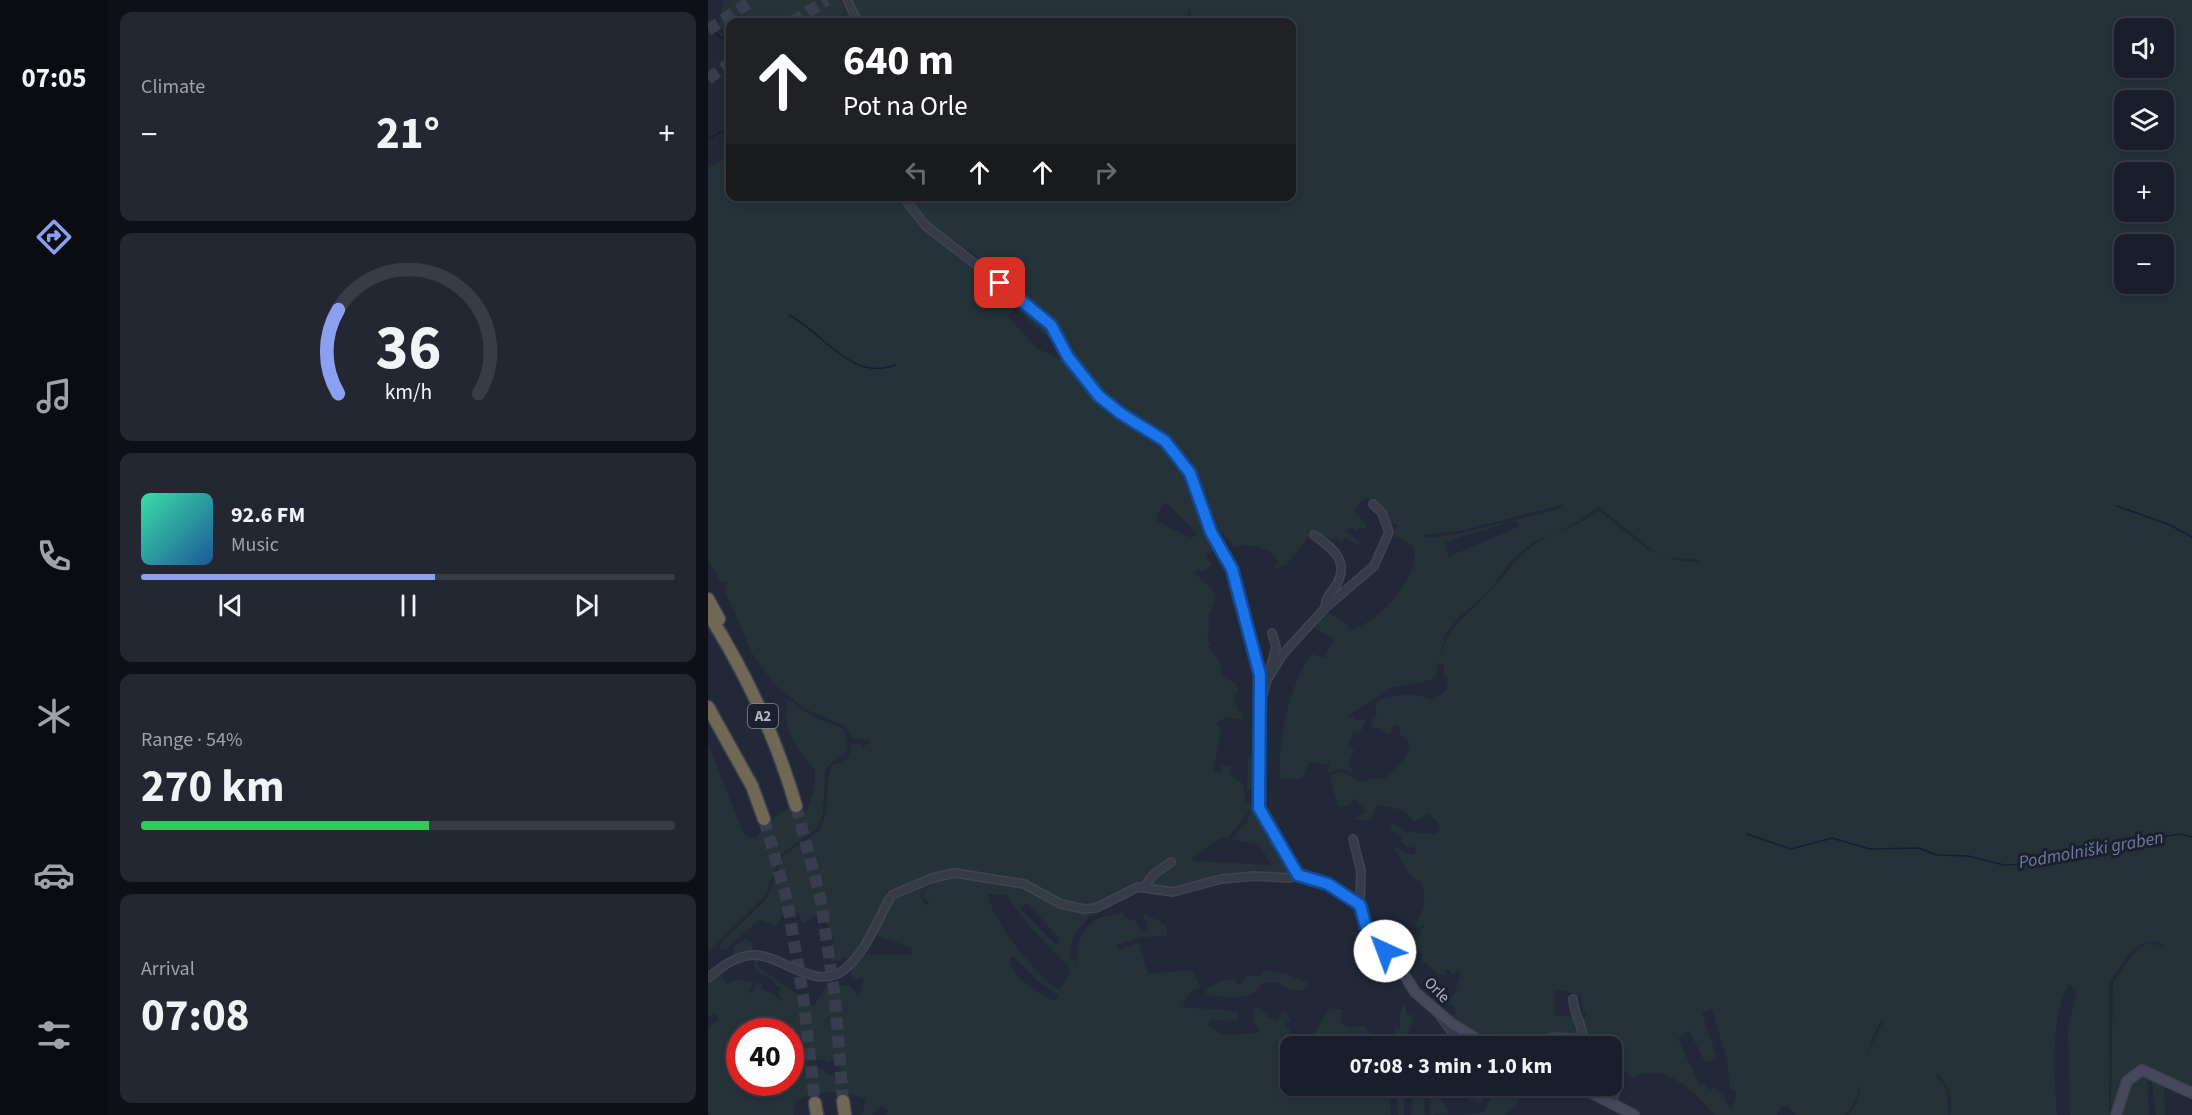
<!DOCTYPE html>
<meta charset="utf-8">
<style>
:root{--surface:#1a1e2a;--page:#232732;--text:#f1f3f6;--muted:#9fa2a8;--line:#383c47;--accent:#8ba0f0}
body{margin:0;font-family:"Source Sans 3",sans-serif;background:var(--page);color:var(--text);height:100vh;display:flex;flex-direction:column;font-size:22px;white-space:nowrap}
*{box-sizing:border-box;margin:0}
p{font-size:20px;color:var(--muted)}
.icon{flex:none;width:33px;height:33px;fill:none;stroke:currentColor;stroke-width:2;stroke-linecap:round;stroke-linejoin:round}
.map{position:relative;flex:1;overflow:hidden}
.side{display:flex;flex-direction:column;gap:12px;padding:12px;background:#0e1017;width:600px}
.side>*{flex:none}
.hud{position:absolute;left:18px;top:18px;width:570px;height:183px;border-radius:12px;box-shadow:0 3px 9px #0003,0 0 0 2px var(--line);background:#202124;color:#fff;overflow:hidden}
.tools{position:absolute;left:1406px;top:18px;display:grid;gap:12px}
.tools a{display:grid;place-items:center;width:60px;height:60px;border-radius:12px;background:var(--surface);box-shadow:0 3px 9px #0003,0 0 0 2px var(--line);font-size:30px}
.speed{position:absolute;left:18px;top:1018px;display:flex;gap:12px;font-size:30px;font-weight:700;text-align:center}
.speed>*{display:grid;place-content:center;width:78px;height:78px;border-radius:50%;background:var(--surface);box-shadow:0 3px 9px #0003,0 0 0 2px var(--line);line-height:1}
.speed .limit{border:9px solid #d22;background:#fff;color:#111}
.pin{position:absolute;display:grid;place-items:center;width:51px;height:51px;color:#fff;margin:-26px;border-radius:12px;box-shadow:0 3px 9px #0006}
.me{position:absolute;width:66px;margin:-33px;rotate:317deg;stroke-linejoin:round;filter:drop-shadow(0 0 4px #0008)}
.turn{display:flex;align-items:center;gap:21px;height:126px;padding:0 18px;font-size:27px}
.turn .icon{width:78px;height:78px;stroke-width:2.5}
.turn b{display:block;font-size:42px;line-height:51px}
.lanes{display:flex;align-items:center;height:57px;padding:0 18px;background:#0003;justify-content:center;gap:30px;direction:ltr}
.lanes .off{opacity:.35}
.big{font-size:45px;font-weight:700;line-height:1.1}
.side .widget{flex:1;display:flex;flex-direction:column;justify-content:center;gap:9px;min-width:0;padding:0 21px;border-radius:12px;background:var(--page)}
.side .dial{align-items:center;gap:0}
.dial svg{height:156px;overflow:visible;fill:none;stroke:var(--line);stroke-width:7;stroke-linecap:round;text-anchor:middle}
.dial text{fill:var(--text);stroke:none}
.song{display:flex;align-items:center;gap:18px}
.cover{width:72px;height:72px;border-radius:9px;background:linear-gradient(135deg,hsl(160 70% 55%),hsl(210 70% 35%))}
.played{height:6px;border-radius:3px;background:linear-gradient(90deg,var(--accent) 55%,var(--line) 55%)}
.keys{display:flex;justify-content:space-around;direction:ltr}
.heat{display:flex;justify-content:space-between;align-items:center;font-size:33px;direction:ltr}
.charge{height:9px;border-radius:4px;background:linear-gradient(90deg,#34c759 54%,var(--line) 0)}
.trip{position:absolute;left:572px;top:1036px;width:342px;height:60px;border-radius:12px;background:var(--surface);box-shadow:0 3px 9px #0003,0 0 0 2px var(--line);font-weight:700;line-height:60px;text-align:center}
main{display:flex;flex:1;min-height:0}
.menu{display:flex;flex-direction:column;width:108px;justify-content:space-around;align-items:center;background:#0a0c11;color:var(--muted)}
.menu .icon{width:42px;height:42px}
.menu .selected{color:var(--accent)}
.menu b{font-size:27px;color:var(--text)}
.map>svg:first-child{display:block}
.green{fill:#253339;fill-rule:evenodd}
.lines{fill:none;stroke-linecap:round;stroke-linejoin:round}
.stream{stroke:#171e34;stroke-width:1.5}
.highway-tunnel{stroke:#383d4d;stroke-width:12;stroke-dasharray:12 6;stroke-linecap:butt}
.street-casing{stroke:#404451;stroke-width:10}
.secondary-casing{stroke:#404451;stroke-width:12}
.highway-casing{stroke:#3e4250;stroke-width:15}
.street{stroke:#363b48;stroke-width:7}
.secondary{stroke:#45495b;stroke-width:9}
.highway{stroke:#6e6854;stroke-width:12}
.route-casing{stroke:#114b97;stroke-width:15}
.route{stroke:#1a73e8;stroke-width:10}
.labels{text-anchor:middle;dominant-baseline:central;stroke-width:6;stroke-linejoin:round;paint-order:stroke}
.shield{fill:#1c202d;stroke:#848897;stroke-width:1.5}
.shield-label{font-size:15px;font-weight:bold;fill:#b1b5c4}
.street-label{font-size:16px;fill:#b1b5c4;stroke:#1c202d}
.water-label{font-size:18px;font-style:italic;fill:#6c7aa1;stroke:#1c202d}
</style>
<main>
<nav class="menu">
<b>07:05</b>
<svg class="icon selected" aria-label="directions" viewBox="0 0 24 24"><path d="M12 3l9 9-9 9-9-9zM9 14v-3h6M13 9l2 2-2 2"/></svg>
<svg class="icon" aria-label="music" viewBox="0 0 24 24"><path d="M9 18V5l10-2v13"/><circle cx="6" cy="18" r="3"/><circle cx="16" cy="16" r="3"/></svg>
<svg class="icon" aria-label="phone" viewBox="0 0 24 24"><path d="M5 4h4l2 5-3 2q2 4 5 5l2-3 5 2v4C11 20 4 13 5 4z"/></svg>
<svg class="icon" aria-label="climate" viewBox="0 0 24 24"><path d="M12 3v18M4 7l16 10M4 17L20 7"/></svg>
<svg class="icon" aria-label="car" viewBox="0 0 24 24"><path d="M5 17H2v-5l4-1 3-4h7l3 4 3 1v5h-3M9 17h6M6 11h13"/><circle cx="7" cy="17" r="2"/><circle cx="17" cy="17" r="2"/></svg>
<svg class="icon" aria-label="filters" viewBox="0 0 24 24"><path d="M4 7h16M4 17h16"/><circle cx="9" cy="7" r="2"/><circle cx="15" cy="17" r="2"/></svg>
</nav>
<section class="side">
<div class="widget"><p>Climate</p>
<div class="heat"><a>−</a><b class="big">21°</b><a>+</a></div>
</div>
<div class="widget dial"><svg viewBox="0 0 100 80">
<path d="M14 69A42 42 0 1 1 86 69"/>
<path d="M14 69A42 42 0 0 1 14 26" stroke="#8ba0f0"/>
<text x="50" y="56" font-size="32" font-weight="700">36</text>
<text x="50" y="72" font-size="11">km/h</text>
</svg></div>
<div class="widget">
<div class="song"><i class="cover"></i><div><b>92.6 FM</b><p>Music</p></div></div>
<div class="played"></div>
<div class="keys"><svg class="icon" aria-label="previous" viewBox="0 0 24 24"><path d="M18 5L8 12l10 7zM5 5v14"/></svg><svg class="icon" aria-label="pause" viewBox="0 0 24 24"><path d="M8 5v14M16 5v14"/></svg><svg class="icon" aria-label="next" viewBox="0 0 24 24"><path d="M6 5l10 7-10 7zM19 5v14"/></svg></div>
</div>
<div class="widget"><p>Range · 54%</p><b class="big">270 km</b><div class="charge"></div></div>
<div class="widget"><p>Arrival</p><b class="big">07:08</b></div>
</section>
<div class="map">
<svg width="1484" height="1115" viewBox="0 0 1484 1115">
<rect width="100%" height="100%" fill="#232838"/>
<g class="green">
<path d="M15,0H132L144,22H22V42L12,25Z"/>
<path d="M138,0H1484V1091L1427,1070L1406,1115H1403L1405,982L1429,949L1441,943L1454,946L1455,944L1443,941L1431,945L1423,951L1401,983V1115H1362L1360,1029L1369,993L1361,984C1341,1019 1346,1077 1349,1115H1242C1246,1101 1241,1083 1229,1074L1228,1077L1238,1088L1241,1115H1140C1155,1099 1152,1082 1158,1062C1162,1048 1167,1035 1175,1023L1173,1021C1153,1051 1160,1093 1137,1115H1088L1079,1105L1073,1107L1069,1115H1007C986,1092 957,1060 924,1078L921,1076L903,1055V1047H894L876,1037L873,1021L879,1014L875,1010L873,996L854,990L846,991L847,1016L867,1017L872,1035L834,1040L826,1047L824,1041L812,1034L793,1039L788,1034L778,1033L775,1042L742,1020L748,1010L743,1003L740,1006L733,999L735,996L745,997L753,974L749,971L743,975L742,970H738L737,975H731L714,960V954L710,952L705,940L715,934L712,930L717,926L716,924L710,928L708,924C716,910 719,898 714,883L703,877L687,850L689,847L703,855L707,854L708,848L699,847L693,841L694,835L682,830L685,823L698,832L726,834L730,833L732,825L721,814L706,822L696,810L668,805L665,815L658,821L646,819L658,812L648,799H645L642,805L630,807L621,775L634,771L652,782L668,778L675,780C686,768 705,758 700,739L693,735L690,726L685,725L684,731L679,735L671,728H663L665,719L669,715L667,703C681,695 706,691 722,700L738,691L740,678L736,675V664H731C736,629 760,615 782,591C799,575 809,555 830,542C849,529 872,526 891,511C919,531 940,558 976,561C983,562 989,563 993,560L958,557L948,553L891,507L865,524L824,543L804,560L779,593L750,618L737,635L728,674L722,680L683,688L640,716V719L645,716L648,720H658L652,732L645,733L640,746L646,750L640,766L646,770L645,772L635,769L620,772L621,760L619,765L601,762L593,779H573C568,747 582,683 602,656L604,654L616,658L626,639L603,626L618,611L640,625V630C669,627 718,571 704,545L686,536L689,525L681,522L661,498L655,499L646,511L659,526L656,530L652,527L648,531L641,527L638,532L652,541L650,545L637,538L633,544L627,536L624,540L620,536L615,540L607,534L609,531L607,529L578,565L570,568L569,571L566,566L570,563C566,548 540,542 527,547L501,519L485,470L463,442L408,407L386,388L341,318L267,255L222,226L197,197L584,196V22H483V10H480L478,22H149ZM1416,28H1455V68H1416ZM1416,100H1455V140H1416ZM1416,172H1455V212H1416ZM1416,244H1455V284H1416ZM854,505L855,507L848,510L744,535L716,538L714,535L752,531ZM808,520L812,526L740,557L737,542ZM1004,1008L1019,1061L1022,1089L1029,1091L1024,1109L1018,1103L1015,1093L1006,1087L1002,1090L996,1082L992,1085L970,1039L981,1030L997,1062L1009,1058L994,1013Z"/>
<path d="M22,157V196L192,197C218,239 267,265 306,296C325,311 343,324 353,346L352,348L307,308L300,317L330,349L364,365L375,381L414,418L413,421C452,443 468,455 484,498L487,499L515,558L513,559L506,550L498,556L504,564L494,572L490,568L486,573C495,582 503,585 508,597L500,617L502,626L499,637L503,644L500,647L512,662L515,677L527,683L531,690L526,697L530,711L535,712V720L517,717L508,724L513,731L505,771L512,773L514,766H523L522,774L536,785L537,803L547,801L580,864L581,876L554,875L464,890L437,885L436,881L381,906L358,904L323,884L249,871L235,872L191,889L179,891L180,898L156,945L140,962L138,958L124,962L118,950L127,940L113,912L95,924L92,916L80,907L68,925L51,920L18,949H11L14,942L59,898L75,856L112,830L118,813L120,778L124,765L140,759L144,744H154L155,750L157,745L161,744V740L143,738L139,728L133,724L97,709L66,684L44,653L16,588L20,583L18,581L13,583L0,559V167ZM458,502L489,534L484,538L448,521L451,511ZM543,809L544,811L538,819L540,821L523,839L551,845L564,865L486,861L484,857L514,837L520,838Z"/>
<path d="M80,699L105,717L136,729L140,750C133,759 123,760 117,770L115,814L108,829L73,854L57,896L0,953V744L36,835L48,839C56,826 66,816 80,809L92,815L99,811L107,785V770C88,749 72,728 80,699Z"/>
<path d="M540,757H549L548,790H539Z"/>
<path d="M247,876L317,887L355,907L385,910L386,916H381L366,935L361,960H367L368,965L371,941L377,929L388,919L415,912L416,917L429,922L433,933L440,929L435,913L458,925L459,936L433,937L408,945L410,950L431,943L440,974L485,970L492,988C481,991 476,996 475,1008L510,1009L530,1013V1021L503,1020L500,1024L514,1035L550,1033L552,1028L546,1025V1007H551L561,1018L570,1021L573,1012H578L584,1023L579,1021L577,1027L582,1029L580,1037L589,1047H582V1086H681L683,1115H178L180,1110L174,1105L164,1115H154L158,1099C135,1092 108,1088 87,1102L86,1115H4L0,1112V1028L11,1019L7,1013L0,1018V980L12,970L18,984L29,979L46,983L39,994L45,991L49,982L54,985L53,988L67,995L72,1002L74,1000L70,993L73,988L66,984L67,981L48,971L44,958H49L52,968L105,1006L118,988L141,985L151,996L156,978L145,979L142,968L152,954L205,955L202,947L167,935C185,895 183,897 223,881L212,895L218,906L222,902L214,898C220,881 231,878 247,876ZM280,894L298,895L320,925L362,968L359,979L351,990C329,977 282,919 280,894ZM319,903L352,939L349,946L312,908ZM305,956L331,982L350,995L347,1001C332,995 302,978 302,959ZM53,1025L58,1032H82V1083H32V1032H46ZM117,1059L118,1062L127,1060L135,1073L120,1075L114,1068L102,1069L100,1061Z"/>
<path d="M37,939L45,943L44,950L26,954V946Z"/>
<path d="M555,970L581,975L601,984L595,990L584,991L569,983H554C543,1003 518,996 498,995L499,989L512,981L528,979V983L533,985L537,977L554,975Z"/>
<path d="M697,1003L699,1015H705L700,1036L708,1047H699V1041L695,1040L694,1047H687V1028L692,1029V1012Z"/>
<path d="M623,1008L635,1010L632,1020C637,1029 648,1028 656,1026L662,1032L660,1047H599C602,1039 618,1013 623,1008Z"/>
<path d="M1430,1073L1469,1088L1467,1091L1456,1088L1457,1115H1448L1444,1081L1439,1080L1441,1115H1409L1418,1085Z"/>
<path d="M688,1086H717L716,1114L721,1115H703L705,1091L697,1090L696,1115H690Z"/>
<path d="M723,1086H734L733,1100L741,1112L722,1115Z"/>
<path d="M782,1086H815L808,1106L803,1107L797,1115H755L758,1112L767,1114L777,1111L785,1090H782L772,1103L761,1100L763,1094L773,1093Z"/>
</g>
<g class="lines">
<g class="stream">
<path d="M0,29L22,43"/>
<path d="M0,139L22,127"/>
<path d="M81,315C117,334 143,382 188,365"/>
<path d="M1409,506L1462,525L1484,537"/>
<path d="M1039,834L1083,849L1124,838L1162,849L1210,848L1229,855L1260,856L1296,865L1320,864L1365,854L1385,846L1474,834L1484,837"/>
</g>
<g class="highway-tunnel">
<path d="M84,22L119,0"/>
<path d="M0,30L45,0"/>
<path d="M0,79L22,63"/>
<path d="M88,806L112,896L127,997L135,1101"/>
<path d="M56,819L79,900L95,995L107,1103"/>
</g>
<defs>
<g id="street">
<path d="M139,0L150,22"/>
<path d="M606,535C625,548 643,562 627,587C622,594 617,599 617,608"/>
<path d="M562,670L568,647L564,633"/>
<path d="M555,695L559,680L575,654L617,608L666,566L681,532L674,513L665,504"/>
<path d="M645,839L653,871L652,905"/>
<path d="M436,887L446,874L463,862"/>
<path d="M0,978C13,967 27,956 45,955C73,954 108,993 137,969C161,948 168,921 184,895L224,878L247,873L316,884L353,904L376,909L388,908L430,887L465,892L513,879L547,876L582,878L590,875L551,808L552,675L524,569L503,533L482,473L457,441L412,413L379,383L360,357L349,333L334,315L218,226L194,196"/>
<path d="M733,1017L755,1047"/>
<path d="M829,1047C847,1028 857,1044 875,1036C873,1022 866,1014 865,999"/>
<path d="M757,1087V1086"/>
<path d="M898,1100L905,1098L909,1089L907,1080L903,1077"/>
</g>
<g id="secondary">
<path d="M590,875L620,884L652,905L660,934L688,961L707,992L744,1024L782,1047"/>
<path d="M870,1086L926,1115"/>
<path d="M1408,1115L1419,1081L1434,1070L1484,1093"/>
</g>
<g id="highway">
<path d="M0,599L11,619"/>
<path d="M0,613C38,673 68,738 88,806"/>
<path d="M0,707L44,786L56,819"/>
<path d="M135,1101L137,1115"/>
<path d="M107,1103L109,1115"/>
</g>
</defs>
<use href="#street" class="street-casing"/>
<use href="#secondary" class="secondary-casing"/>
<use href="#highway" class="highway-casing"/>
<use href="#street" class="street"/>
<use href="#secondary" class="secondary"/>
<use href="#highway" class="highway"/>
</g>
<g class="lines">
<defs>
<path id="route" d="M292,283L343,325L360,357L391,396L412,413L457,441L482,473L503,532L524,569L552,675L551,808L590,875L620,884L652,905L660,934L677,951"/>
</defs>
<use href="#route" class="route-casing"/>
<use href="#route" class="route"/>
</g>
<g class="labels">
<rect class="shield" x="40" y="704" width="30" height="24" rx="4.5"/>
<g class="shield-label">
<text x="55" y="716">A2</text>
</g>
<g class="street-label">
<text transform="translate(729 990) rotate(45)">Orle</text>
</g>
<g class="water-label">
<text transform="translate(1383 850) rotate(-10)">Podmolniški graben</text>
</g>
</g>
</svg>
<div class="tools">
<a><svg class="icon" aria-label="sound" viewBox="0 0 24 24"><path d="M4 9h4l5-4v14l-5-4H4zM17 9q2 3 0 6"/></svg></a>
<a><svg class="icon" aria-label="layers" viewBox="0 0 24 24"><path d="M12 4l9 5-9 5-9-5zM3 14l9 5 9-5"/></svg></a>
<a>+</a>
<a>−</a>
</div>
<div class="speed"><div class="limit">40</div></div>
<div class="pin" style="left:292px;top:283px;background:#d93025"><svg class="icon" aria-label="arrive" viewBox="0 0 24 24"><path d="M6 21V4h12l-3 4 3 4H6"/></svg></div>
<svg class="me" style="left:677px;top:951px" viewBox="-20 -20 40 40"><circle r="19" fill="#fff"/><path d="M0-13L10 11 0 6-10 11z" fill="#1a73e8"/></svg>
<div class="trip">07:08 · 3 min · 1.0 km</div>
<div class="hud">
<div class="turn"><svg class="icon" aria-label="ahead" viewBox="0 0 24 24"><path d="M12 20V5M6 11l6-6 6 6"/></svg><div><b>640 m</b>Pot na Orle</div></div>
<div class="lanes"><svg class="icon off" aria-label="left" viewBox="0 0 24 24"><path d="M17 20v-9H6M10 6l-5 5 5 5"/></svg><svg class="icon" aria-label="ahead" viewBox="0 0 24 24"><path d="M12 20V5M6 11l6-6 6 6"/></svg><svg class="icon" aria-label="ahead" viewBox="0 0 24 24"><path d="M12 20V5M6 11l6-6 6 6"/></svg><svg class="icon off" aria-label="right" viewBox="0 0 24 24"><path d="M7 20v-9h11M14 6l5 5-5 5"/></svg></div>
</div>
</div>
</main>
